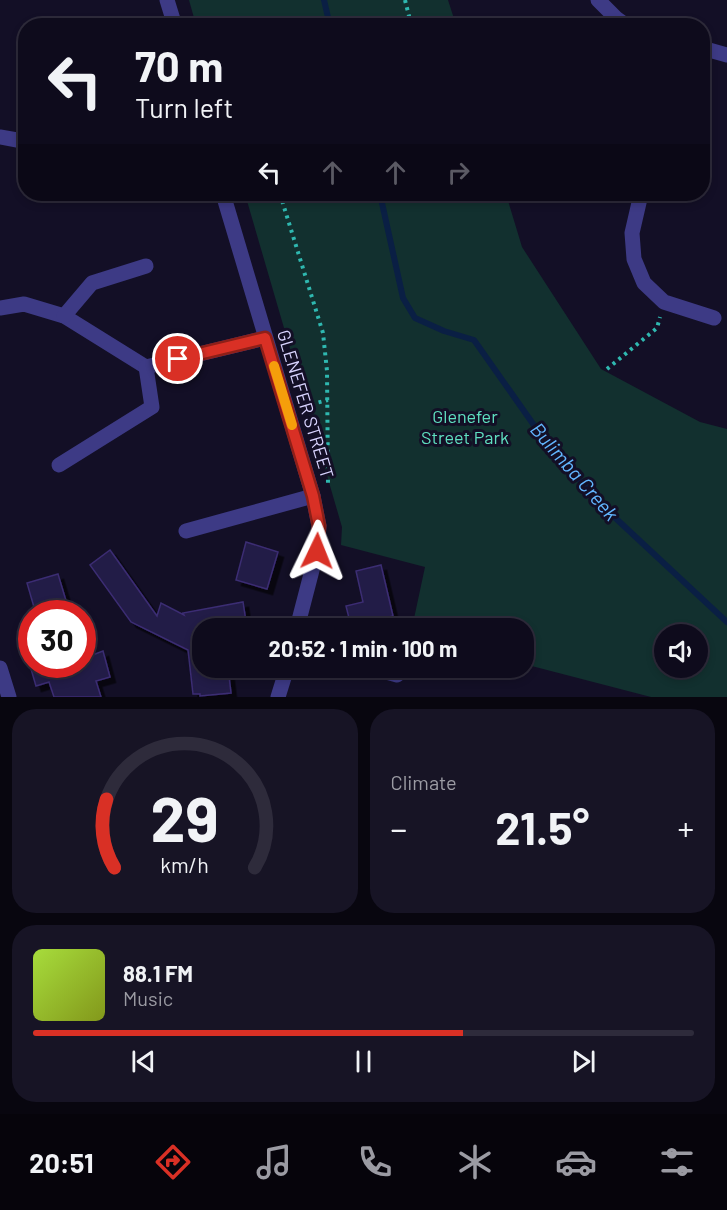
<!DOCTYPE html>
<meta charset="utf-8">
<style>
:root{--surface:#0e0b1c;--page:#171425;--text:#f1f3f6;--muted:#9b9ba3;--line:#2e2b3b;--accent:#d93025}
body{margin:0;font-family:Barlow,sans-serif;background:var(--page);color:var(--text);height:100vh;display:flex;flex-direction:column;font-size:22px;white-space:nowrap}
*{box-sizing:border-box;margin:0}
p{font-size:20px;color:var(--muted)}
.icon{flex:none;width:33px;height:33px;fill:none;stroke:currentColor;stroke-width:2;stroke-linecap:round;stroke-linejoin:round}
.map{position:relative;height:697px;overflow:hidden}
.drawer{display:flex;flex-direction:column;gap:12px;padding:12px;background:#08060f;flex:1}
.drawer>*{flex:none}
.hud{position:absolute;left:18px;top:18px;width:692px;height:183px;border-radius:24px;box-shadow:0 3px 9px #0003,0 0 0 2px var(--line);background:#0e0b1c;color:var(--text);overflow:hidden}
.buttons{position:absolute;left:654px;top:624px;display:grid;gap:12px}
.buttons a{display:grid;place-items:center;width:54px;height:54px;border-radius:50%;background:var(--surface);box-shadow:0 3px 9px #0003,0 0 0 2px var(--line);font-size:30px}
.speed{position:absolute;left:18px;top:600px;display:flex;gap:12px;font-size:30px;font-weight:700;text-align:center}
.speed>*{display:grid;place-content:center;width:78px;height:78px;border-radius:50%;background:var(--surface);box-shadow:0 3px 9px #0003,0 0 0 2px var(--line);line-height:1}
.speed .limit{border:9px solid #d22;background:#fff;color:#111}
.pin{position:absolute;display:grid;place-items:center;width:51px;height:51px;color:#fff;margin:-26px;border:3px solid #fff;border-radius:50%;box-shadow:0 2px 6px #0007}
.me{position:absolute;width:66px;margin:-33px;rotate:2deg;stroke-linejoin:round;filter:drop-shadow(0 0 4px #0008)}
.turn{display:flex;align-items:center;gap:21px;height:126px;padding:0 18px;font-size:27px}
.turn .icon{width:78px;height:78px;stroke-width:2.5}
.turn b{display:block;font-size:42px;line-height:51px}
.lanes{display:flex;align-items:center;height:57px;padding:0 18px;background:#0003;justify-content:center;gap:30px;direction:ltr}
.lanes .off{opacity:.35}
.big{font-size:45px;font-weight:700;line-height:1.1}
.drawer .tile{flex:1;display:flex;flex-direction:column;justify-content:center;gap:9px;min-width:0;padding:0 21px;border-radius:24px;background:var(--page)}
.drawer .dial{align-items:center;gap:0}
.dial svg{height:156px;overflow:visible;fill:none;stroke:var(--line);stroke-width:7;stroke-linecap:round;text-anchor:middle}
.dial text{fill:var(--text);stroke:none}
.song{display:flex;align-items:center;gap:18px}
.cover{width:72px;height:72px;border-radius:9px;background:linear-gradient(135deg,hsl(80 70% 55%),hsl(70 70% 35%))}
.played{height:6px;border-radius:3px;background:linear-gradient(90deg,var(--accent) 65%,var(--line) 65%)}
.keys{display:flex;justify-content:space-around;direction:ltr}
.heat{display:flex;justify-content:space-between;align-items:center;font-size:33px;direction:ltr}
.drawer .tiles{flex:1;display:grid;gap:12px;grid-template-columns:1fr 1fr}
.tile:last-child{grid-column:span 2}
.trip{position:absolute;left:192px;top:618px;width:342px;height:60px;border-radius:24px;background:var(--surface);box-shadow:0 3px 9px #0003,0 0 0 2px var(--line);font-weight:700;line-height:60px;text-align:center}
.menu{display:flex;height:96px;justify-content:space-around;align-items:center;background:#06040b;color:var(--muted)}
.menu .icon{width:42px;height:42px}
.menu .on{color:var(--accent)}
.menu b{font-size:27px;color:var(--text)}
.map>svg:first-child{display:block}
.green{fill:#12302f;fill-rule:evenodd}
.lines{fill:none;stroke-linecap:round;stroke-linejoin:round}
.stream{stroke:#0a1f44;stroke-width:6}
.building{fill:#241b47;stroke:#3b2d73;stroke-width:1.5;filter:url(#shadow)}
.path{stroke:#2fb8b0;stroke-width:4;stroke-dasharray:3 4.5;stroke-linecap:butt}
.minor{stroke:#3d3a85;stroke-width:15}
.route-casing{stroke:#8d1f18;stroke-width:15}
.route{stroke:#d93025;stroke-width:10}
.slow{stroke:#f59e0b;stroke-width:10}
.labels{text-anchor:middle;dominant-baseline:central;stroke-width:6;stroke-linejoin:round;paint-order:stroke}
.street-label{font-size:18px;fill:#d9d4ff;stroke:#130f26}
.park-label{font-size:18px;fill:#5fe0c0;stroke:#130f26}
.water-label{font-size:20px;font-style:italic;fill:#62b6ff;stroke:#130f26}
</style>
<div class="map">
<svg width="727" height="697" viewBox="0 0 727 697">
<defs>
<filter id="shadow"><feDropShadow dx="5.5" dy="5.5" stdDeviation="0" flood-color="#0009"/></filter>
</defs>
<rect width="100%" height="100%" fill="#130f26"/>
<g class="green">
<path d="M189,0H448L456,25H196Z"/>
<path d="M245,194H506L522,247L601,369L700,422L727,429V697H651L524,664V628H412L425,567L341,545L342,527ZM664,634H698V668H664Z"/>
</g>
<g class="lines">
<g class="stream">
<path d="M324,0L330,26"/>
<path d="M380,194L403,298L415,318L444,331L474,340L550,448L610,513L727,622"/>
</g>
</g>
<g class="building">
<path d="M246,542L278,552L267,589L236,580Z"/>
<path d="M110,550L157,616L161,603L184,615L183,613L243,602L247,628H202V668H228L231,693L200,696V694H193L188,650L131,622L90,565Z"/>
<path d="M381,565L393,616L351,626L346,606L363,602L356,571Z"/>
<path d="M58,574L70,614H36L27,583Z"/>
<path d="M103,651L110,677L96,681L101,697H54L49,682L36,686L31,669L46,664H82V659Z"/>
</g>
<g class="lines">
<g class="path">
<path d="M405,0L409,16L408,26"/>
<path d="M280,194L323,333L327,371L328,483"/>
<path d="M607,369L657,328L660,317"/>
<path d="M304,406L328,400"/>
</g>
<g class="minor">
<path d="M167,0L175,26"/>
<path d="M598,0L616,18L627,26"/>
<path d="M702,48L727,55"/>
<path d="M0,137L17,140L26,136"/>
<path d="M223,194L313,496L319,526L317,551L297,628"/>
<path d="M641,194L632,233L634,259L644,283L664,302L714,318"/>
<path d="M0,308L24,304L64,316L146,367L265,338"/>
<path d="M64,316L92,283L146,266"/>
<path d="M59,465L152,407L146,367"/>
<path d="M186,531L313,496"/>
<path d="M0,668L9,697"/>
<path d="M372,668L397,675"/>
<path d="M278,697L287,668"/>
</g>
</g>
<g class="lines">
<defs>
<path id="route" d="M178,359L265,338L313,496L319,526L317,551"/>
</defs>
<use href="#route" class="route-casing"/>
<use href="#route" class="route"/>
<path class="slow" d="M274,366L292,425"/>
</g>
<g class="labels">
<g class="street-label">
<text transform="translate(306 404) rotate(73)">GLENEFER STREET</text>
</g>
<g class="park-label">
<text x="465" y="416">Glenefer<tspan x="465" dy="21">Street Park</tspan></text>
</g>
<g class="water-label">
<text transform="translate(575 471) rotate(49)">Bulimba Creek</text>
</g>
</g>
</svg>
<div class="buttons">
<a><svg class="icon" aria-label="sound" viewBox="0 0 24 24"><path d="M4 9h4l5-4v14l-5-4H4zM17 9q2 3 0 6"/></svg></a>
</div>
<div class="speed"><div class="limit">30</div></div>
<div class="pin" style="left:178px;top:359px;background:#d93025"><svg class="icon" aria-label="arrive" viewBox="0 0 24 24"><path d="M6 21V4h12l-3 4 3 4H6"/></svg></div>
<svg class="me" style="left:317px;top:551px" viewBox="-20 -20 40 40"><path d="M0-17L14 15 0 8-14 15z" fill="#d93025" stroke="#fff" stroke-width="4"/></svg>
<div class="trip">20:52 · 1 min · 100 m</div>
<div class="hud">
<div class="turn"><svg class="icon" aria-label="left" viewBox="0 0 24 24"><path d="M17 20v-9H6M10 6l-5 5 5 5"/></svg><div><b>70 m</b>Turn left</div></div>
<div class="lanes"><svg class="icon" aria-label="left" viewBox="0 0 24 24"><path d="M17 20v-9H6M10 6l-5 5 5 5"/></svg><svg class="icon off" aria-label="ahead" viewBox="0 0 24 24"><path d="M12 20V5M6 11l6-6 6 6"/></svg><svg class="icon off" aria-label="ahead" viewBox="0 0 24 24"><path d="M12 20V5M6 11l6-6 6 6"/></svg><svg class="icon off" aria-label="right" viewBox="0 0 24 24"><path d="M7 20v-9h11M14 6l5 5-5 5"/></svg></div>
</div>
</div>
<section class="drawer">
<div class="tiles">
<div class="tile dial"><svg viewBox="0 0 100 80">
<path d="M14 69A42 42 0 1 1 86 69"/>
<path d="M14 69A42 42 0 0 1 10 34" stroke="#d93025"/>
<text x="50" y="56" font-size="32" font-weight="700">29</text>
<text x="50" y="72" font-size="11">km/h</text>
</svg></div>
<div class="tile"><p>Climate</p>
<div class="heat"><a>−</a><b class="big">21.5°</b><a>+</a></div>
</div>
<div class="tile">
<div class="song"><i class="cover"></i><div><b>88.1 FM</b><p>Music</p></div></div>
<div class="played"></div>
<div class="keys"><svg class="icon" aria-label="previous" viewBox="0 0 24 24"><path d="M18 5L8 12l10 7zM5 5v14"/></svg><svg class="icon" aria-label="pause" viewBox="0 0 24 24"><path d="M8 5v14M16 5v14"/></svg><svg class="icon" aria-label="next" viewBox="0 0 24 24"><path d="M6 5l10 7-10 7zM19 5v14"/></svg></div>
</div>
</div>
</section>
<nav class="menu">
<b>20:51</b>
<svg class="icon on" aria-label="directions" viewBox="0 0 24 24"><path d="M12 3l9 9-9 9-9-9zM9 14v-3h6M13 9l2 2-2 2"/></svg>
<svg class="icon" aria-label="music" viewBox="0 0 24 24"><path d="M9 18V5l10-2v13"/><circle cx="6" cy="18" r="3"/><circle cx="16" cy="16" r="3"/></svg>
<svg class="icon" aria-label="phone" viewBox="0 0 24 24"><path d="M5 4h4l2 5-3 2q2 4 5 5l2-3 5 2v4C11 20 4 13 5 4z"/></svg>
<svg class="icon" aria-label="climate" viewBox="0 0 24 24"><path d="M12 3v18M4 7l16 10M4 17L20 7"/></svg>
<svg class="icon" aria-label="car" viewBox="0 0 24 24"><path d="M5 17H2v-5l4-1 3-4h7l3 4 3 1v5h-3M9 17h6M6 11h13"/><circle cx="7" cy="17" r="2"/><circle cx="17" cy="17" r="2"/></svg>
<svg class="icon" aria-label="filters" viewBox="0 0 24 24"><path d="M4 7h16M4 17h16"/><circle cx="9" cy="7" r="2"/><circle cx="15" cy="17" r="2"/></svg>
</nav>
